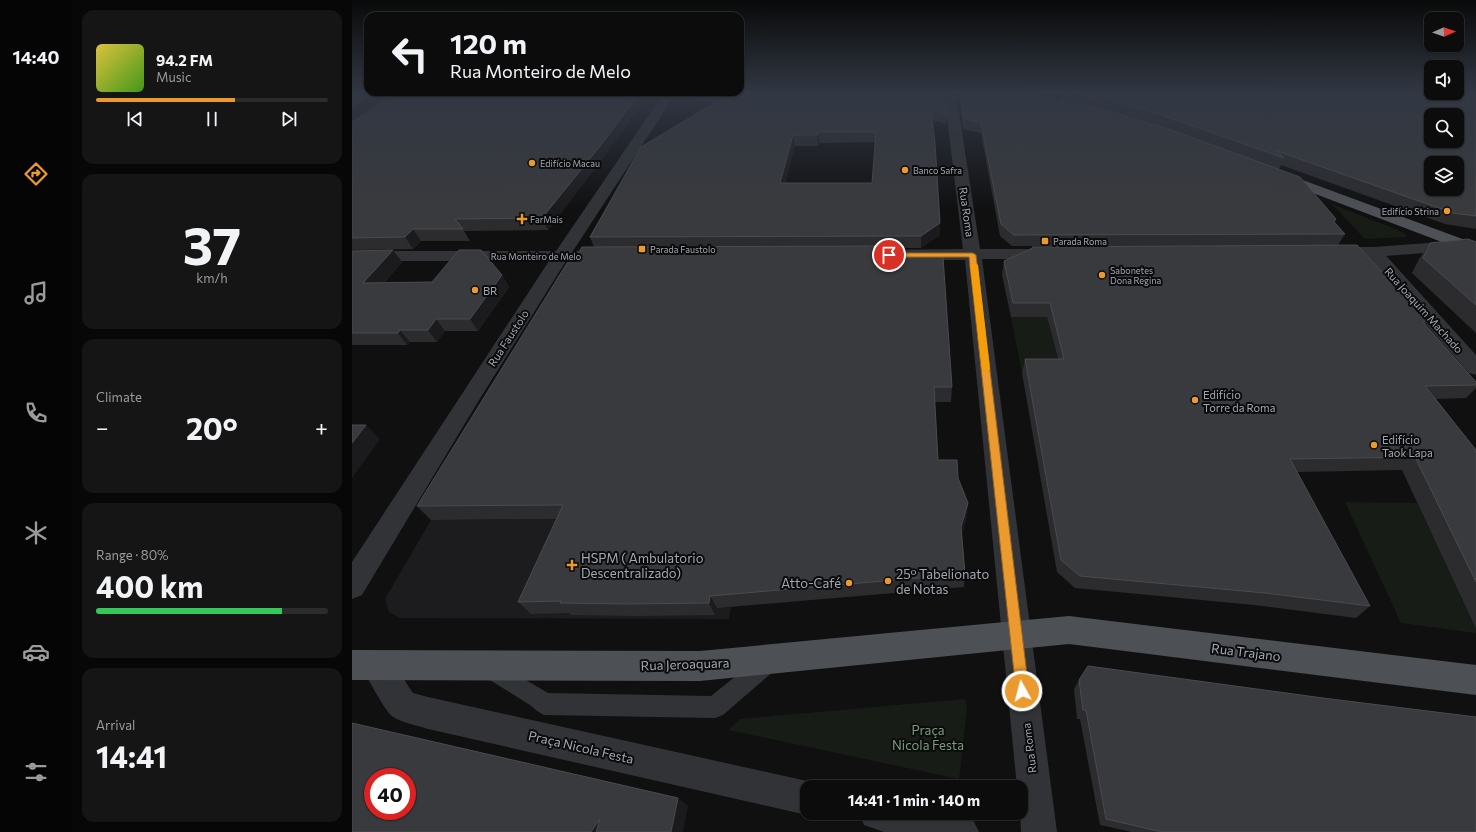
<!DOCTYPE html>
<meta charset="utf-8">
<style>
:root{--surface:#0c0c0d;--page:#151516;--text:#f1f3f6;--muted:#9a9b9d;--line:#2c2c2e;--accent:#ea9a2f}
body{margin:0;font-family:Commissioner,sans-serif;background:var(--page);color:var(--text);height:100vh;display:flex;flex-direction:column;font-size:15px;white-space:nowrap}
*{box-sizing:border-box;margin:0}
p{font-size:13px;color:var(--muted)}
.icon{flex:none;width:22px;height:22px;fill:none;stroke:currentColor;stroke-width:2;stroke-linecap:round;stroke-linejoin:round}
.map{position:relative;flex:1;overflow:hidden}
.sheet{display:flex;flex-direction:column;gap:10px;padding:10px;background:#070707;width:280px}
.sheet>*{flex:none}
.hud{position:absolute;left:12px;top:12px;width:380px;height:84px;border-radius:12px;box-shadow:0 1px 3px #0004,0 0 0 1px var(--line);background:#0c0c0d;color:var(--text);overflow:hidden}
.needle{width:26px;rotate:88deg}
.tools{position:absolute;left:1072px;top:12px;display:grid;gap:8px}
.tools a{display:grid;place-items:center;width:40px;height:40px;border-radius:8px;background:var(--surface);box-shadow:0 1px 3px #0004,0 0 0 1px var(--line);font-size:20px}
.speed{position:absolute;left:12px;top:768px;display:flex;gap:8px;font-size:20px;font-weight:700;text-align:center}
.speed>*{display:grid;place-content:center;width:52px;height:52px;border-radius:50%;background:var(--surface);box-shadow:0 1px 3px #0004,0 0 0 1px var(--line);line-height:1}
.speed .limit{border:6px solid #d22;background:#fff;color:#111}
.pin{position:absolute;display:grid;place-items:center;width:34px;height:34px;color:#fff;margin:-17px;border:2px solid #fff;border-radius:50%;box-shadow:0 1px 4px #0007}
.me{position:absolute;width:44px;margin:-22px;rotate:353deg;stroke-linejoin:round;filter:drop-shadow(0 0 3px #0008)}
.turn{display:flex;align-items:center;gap:14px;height:84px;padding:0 20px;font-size:18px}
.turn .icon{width:52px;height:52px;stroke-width:2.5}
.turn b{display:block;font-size:28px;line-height:34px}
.big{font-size:30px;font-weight:700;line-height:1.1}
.sheet .widget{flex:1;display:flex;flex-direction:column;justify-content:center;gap:6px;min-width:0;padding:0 14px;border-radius:12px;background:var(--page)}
.sheet .dial{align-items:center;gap:0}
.dial b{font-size:52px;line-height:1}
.song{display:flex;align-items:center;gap:12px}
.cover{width:48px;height:48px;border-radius:6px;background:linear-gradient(135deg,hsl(50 70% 55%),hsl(100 70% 35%))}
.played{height:4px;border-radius:2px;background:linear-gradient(90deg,var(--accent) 60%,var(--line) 60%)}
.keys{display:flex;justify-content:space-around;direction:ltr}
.heat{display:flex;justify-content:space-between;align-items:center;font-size:22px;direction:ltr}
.charge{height:6px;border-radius:3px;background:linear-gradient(90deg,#34c759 80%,var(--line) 0)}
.trip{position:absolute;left:448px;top:780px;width:228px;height:40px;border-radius:12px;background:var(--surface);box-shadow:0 1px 3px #0004,0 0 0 1px var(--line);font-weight:700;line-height:40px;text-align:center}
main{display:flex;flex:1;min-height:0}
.tab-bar{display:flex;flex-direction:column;width:72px;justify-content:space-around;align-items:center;background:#050505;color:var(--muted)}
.tab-bar .icon{width:28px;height:28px}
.tab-bar .active{color:var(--accent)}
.tab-bar b{font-size:18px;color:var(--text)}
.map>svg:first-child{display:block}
.built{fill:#1c1c1e}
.green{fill:#171c17}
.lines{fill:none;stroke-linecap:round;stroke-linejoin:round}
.service{fill:#313336;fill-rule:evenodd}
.minor{fill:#313336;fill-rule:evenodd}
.tertiary{fill:#313336;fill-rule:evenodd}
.primary{fill:#4d5055;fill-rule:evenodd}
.wall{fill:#2c2c2f;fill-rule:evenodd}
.shaded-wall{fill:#1b1b1d}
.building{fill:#393a3d;stroke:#494b4f;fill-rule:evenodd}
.route{fill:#ea9a2f;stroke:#98641f}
.slow{fill:#f59e0b}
.poi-dot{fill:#ea9a2f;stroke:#0b0b0c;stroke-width:1.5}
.labels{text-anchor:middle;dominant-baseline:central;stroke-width:4;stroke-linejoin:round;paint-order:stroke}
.far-poi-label{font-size:9px;fill:#a2a8b2;stroke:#0b0b0c;text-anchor:start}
.far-street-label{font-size:9px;fill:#a2a8b2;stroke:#0b0b0c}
.street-label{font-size:11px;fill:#a2a8b2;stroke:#0b0b0c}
.poi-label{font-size:11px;fill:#a2a8b2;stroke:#0b0b0c;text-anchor:start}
.near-poi-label{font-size:13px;fill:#a2a8b2;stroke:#0b0b0c;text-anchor:start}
.near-street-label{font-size:13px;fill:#a2a8b2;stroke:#0b0b0c}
.near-park-label{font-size:13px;fill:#7a9d79;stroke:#0b0b0c}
</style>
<main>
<nav class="tab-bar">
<b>14:40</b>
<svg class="icon active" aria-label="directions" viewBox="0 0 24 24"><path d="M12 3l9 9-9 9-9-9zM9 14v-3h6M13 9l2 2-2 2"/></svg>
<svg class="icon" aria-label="music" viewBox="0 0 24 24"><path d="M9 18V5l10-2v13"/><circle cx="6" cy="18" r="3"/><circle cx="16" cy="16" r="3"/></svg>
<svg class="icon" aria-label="phone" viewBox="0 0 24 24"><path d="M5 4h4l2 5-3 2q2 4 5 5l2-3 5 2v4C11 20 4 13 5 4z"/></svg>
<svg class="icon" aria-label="climate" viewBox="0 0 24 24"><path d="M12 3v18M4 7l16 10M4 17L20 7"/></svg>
<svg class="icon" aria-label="car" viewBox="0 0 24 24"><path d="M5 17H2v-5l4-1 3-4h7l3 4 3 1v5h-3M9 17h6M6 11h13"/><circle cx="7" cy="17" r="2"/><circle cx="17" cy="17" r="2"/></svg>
<svg class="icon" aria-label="filters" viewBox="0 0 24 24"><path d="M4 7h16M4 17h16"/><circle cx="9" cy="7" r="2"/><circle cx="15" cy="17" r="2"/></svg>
</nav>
<section class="sheet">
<div class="widget">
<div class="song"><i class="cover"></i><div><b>94.2 FM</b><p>Music</p></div></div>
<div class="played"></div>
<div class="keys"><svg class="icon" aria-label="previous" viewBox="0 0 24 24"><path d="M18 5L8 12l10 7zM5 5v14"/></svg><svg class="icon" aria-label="pause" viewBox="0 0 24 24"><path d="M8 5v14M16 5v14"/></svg><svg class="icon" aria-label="next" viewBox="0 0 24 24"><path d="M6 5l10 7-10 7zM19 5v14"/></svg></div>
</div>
<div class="widget dial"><b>37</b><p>km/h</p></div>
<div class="widget"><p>Climate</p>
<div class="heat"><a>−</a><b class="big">20°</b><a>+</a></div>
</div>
<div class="widget"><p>Range · 80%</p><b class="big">400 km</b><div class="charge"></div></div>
<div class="widget"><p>Arrival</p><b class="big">14:41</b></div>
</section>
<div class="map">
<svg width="1124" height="832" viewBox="0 0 1124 832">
<rect width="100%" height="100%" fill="#101011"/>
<path class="built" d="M395,518L377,619L48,618L37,612L33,599L79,520Z"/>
<g class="green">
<path d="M980,204L1046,230L1053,234L1054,237L1013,239Z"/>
<path d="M659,317H695L709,373H670Z"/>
<path d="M993,502L1065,503L1124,629V633L1049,623Z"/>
<path d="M613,699L615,707L607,779L377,730L388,719Z"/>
</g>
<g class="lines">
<path class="service" d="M416,653L423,656L426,663L423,670L371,715L363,718L192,715L185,711L178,705L133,677L130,670L133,663L140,660L196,693L359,696L409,656Z"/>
<g class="minor">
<path d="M709,93H721L713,108H705L703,105Z"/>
<path d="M1021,247L1027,248L1124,355V375L1117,373L1015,256L1013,252L1015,248Z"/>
<path d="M24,650L35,654L61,693L76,697L455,781L467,787H455V813H460L455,815L76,729C67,726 48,722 40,716C33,711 13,674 9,665L13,654Z"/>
<path d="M507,813H603L621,820L627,832H532L512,825Z"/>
</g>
<g class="tertiary">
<path d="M312,93H324L221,251H254L260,252L262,256L260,260L254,261H214L124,405L10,595L0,599V562L197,261H0V251H204Z"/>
<path d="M592,93H604L628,249H696L702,250L704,254L702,258L696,259H630L705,832H669L668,813H669V787H665L613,260H519L513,259L511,255L513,251L519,250L611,249Z"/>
<path d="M1104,241L1110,242L1112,246L1110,250L1021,257H983L977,256L975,252L977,248L983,247H1021Z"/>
</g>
<g class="primary">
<path d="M929,172L1124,244V255L924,179L922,176L924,173Z"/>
<path d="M717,616L1124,665V695L717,644L348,681L0,680V650L348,651Z"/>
</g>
</g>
<g class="wall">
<path d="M0,93L257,150L196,230L112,231L118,241H69L61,249L0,250V122L17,110L0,121Z"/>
<path d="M324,93H592L595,114L594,124L580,120L588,235L569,248H549V257L600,387L599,402H583L586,460L606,478L615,516L610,534L613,574L612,587L365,608L363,615L284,616L219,615L218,613L179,614L166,602L205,519L79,520L65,506L222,260L242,247L238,237L362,103L324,95ZM523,142L520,183H433L443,146H466L467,143Z"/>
<path d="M606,93H708L704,99L675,95L812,128L770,114L718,102L720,93H1124V229L1093,224L929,165L927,169L984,219L982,222L993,234L986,245L1075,321L1073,324L1124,382V388L1114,398L1084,399L1124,450V629L1050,470L945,472L1018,606L1004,618L902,605L723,588L705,572L670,373L673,359H706L695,317H659L650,275L652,261L679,248L680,247L850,246H660L648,236L629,133L611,129Z"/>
<path d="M1124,242V333L1060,273L1067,259L1078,243Z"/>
<path d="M41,250L50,262L32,283L80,282L150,275L157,287L126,331H93L85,342H58L55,345H0V251Z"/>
<path d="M727,680L971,698L1124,832H780L748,825L728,719H725L722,689Z"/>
</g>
<g class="shaded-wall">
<path d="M22,93H45L0,121V107Z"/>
<path d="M287,93H298L257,150L196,230L190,218Z"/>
<path d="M705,93H708L704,99Z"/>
<path d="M466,132L467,143L466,146L465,135Z"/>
<path d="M441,135L443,146L430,195L428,183Z"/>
<path d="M588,223V235L569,248V236Z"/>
<path d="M61,229L69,241L61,249L53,237Z"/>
<path d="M549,246V261L532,257Z"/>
<path d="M41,250L50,262L21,295L11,283Z"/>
<path d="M150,275L157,287L126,331L118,319Z"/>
<path d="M84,319L93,331L85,342L76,330Z"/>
<path d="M48,330L58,342L55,345L46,333Z"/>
<path d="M14,425L28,439L0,478V443Z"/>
<path d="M616,503L615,516L608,541L609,527Z"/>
<path d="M358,596L365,608L363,615L357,603Z"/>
<path d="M326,798L336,806L331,832H319Z"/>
<path d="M248,819L258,832H239Z"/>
</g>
<g class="building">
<path d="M0,93H22L0,107Z"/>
<path d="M44,93H287L253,140L190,218L103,219L111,229H61L53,237L0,238V122Z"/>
<path d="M361,93H592L595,114L579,109L583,143L588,223L569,236L238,237L289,147L374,96ZM466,132H524L520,183H428L441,135H465Z"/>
<path d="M608,93H665L710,100L760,112L816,129L948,177L984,219L982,222L993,234L662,235L649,224L629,123L612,118Z"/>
<path d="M727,93H1124V216L1101,213L925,151L932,158L807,114L772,104ZM1079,115H1105V141H1079ZM1079,163H1105V189H1079Z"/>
<path d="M1116,239L1124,242V305L1071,258L1078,243Z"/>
<path d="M1005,245L1075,321L1071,322L1124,382V385L1073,386L1124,450V582L1063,457L938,459L1018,606L913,593L728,576L709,560L673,359H712L698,303H661L652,261L681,248L680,247Z"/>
<path d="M549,246L532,257H591L600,387H582L586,460H605L606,478L616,503L609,527L613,574L358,596L357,603L275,604L208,603L209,601L166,602L211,505L65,506L215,263L222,260L230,247Z"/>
<path d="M41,250L11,283L80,282L107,250H129L150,275L118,319H84L76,330H48L46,333H0V251Z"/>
<path d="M0,425H14L0,443Z"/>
<path d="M736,666L971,698L1124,717V832H810L754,819L734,710H731L727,680Z"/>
<path d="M0,723L326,798L319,832H244L248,819L239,832H0ZM21,777H55V811H21Z"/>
</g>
<linearGradient id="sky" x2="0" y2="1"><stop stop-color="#090909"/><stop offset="0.44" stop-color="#313743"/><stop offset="1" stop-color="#313743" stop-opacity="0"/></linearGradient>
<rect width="1124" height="210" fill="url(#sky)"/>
<path class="route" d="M534,253H621L624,255L677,691L675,696L670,697L666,696L664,691L617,257H537L533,255Z"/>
<path class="slow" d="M622,263L626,265L638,369L634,372L630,369L618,265Z"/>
<g class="poi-dot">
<circle cx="180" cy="163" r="4"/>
<circle cx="553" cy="170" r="4"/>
<circle cx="1095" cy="211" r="4"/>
<path d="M168 213h4v4h4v4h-4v4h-4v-4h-4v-4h4z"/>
<rect x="689" y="237" width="8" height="8" rx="2"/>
<rect x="286" y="245" width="8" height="8" rx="2"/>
<circle cx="750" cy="275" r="4"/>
<circle cx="123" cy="290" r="4"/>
<circle cx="843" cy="400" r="4"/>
<circle cx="1022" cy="445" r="4"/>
<path d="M218 559h4v4h4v4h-4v4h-4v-4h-4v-4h4z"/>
<circle cx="536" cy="581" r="4"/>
<circle cx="497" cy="583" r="4"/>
</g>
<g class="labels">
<g class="far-poi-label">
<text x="188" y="163">Edifício Macau</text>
<text x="561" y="170">Banco Safra</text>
<text x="1087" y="211" text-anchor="end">Edifício Strina</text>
<text x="178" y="219">FarMais</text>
<text x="701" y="241">Parada Roma</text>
<text x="298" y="249">Parada Faustolo</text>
<text x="758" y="270">Sabonetes<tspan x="758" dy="10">Dona Regina</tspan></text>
</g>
<g class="far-street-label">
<text x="184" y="256">Rua Monteiro de Melo</text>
</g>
<g class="street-label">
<text transform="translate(615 212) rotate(82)">Rua Roma</text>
<text transform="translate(1072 310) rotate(48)">Rua Joaquim Machado</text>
<text transform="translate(156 338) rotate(-57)">Rua Faustolo</text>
<text transform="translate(677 748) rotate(-97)">Rua Roma</text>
</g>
<g class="poi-label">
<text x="131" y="290">BR</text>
<text x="851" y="394">Edifício<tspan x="851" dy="13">Torre da Roma</tspan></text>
<text x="1030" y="439">Edifício<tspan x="1030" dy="13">Taok Lapa</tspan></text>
</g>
<g class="near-poi-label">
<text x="229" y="558">HSPM ( Ambulatorio<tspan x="229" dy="15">Descentralizado)</tspan></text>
<text x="544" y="574">25º Tabelionato<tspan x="544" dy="15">de Notas</tspan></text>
<text x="489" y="583" text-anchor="end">Atto-Café</text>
</g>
<g class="near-street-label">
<text transform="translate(894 652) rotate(7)">Rua Trajano</text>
<text transform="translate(333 664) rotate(-2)">Rua Jeroaquara</text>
<text transform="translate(229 747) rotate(13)">Praça Nicola Festa</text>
</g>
<g class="near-park-label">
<text x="576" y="730">Praça<tspan x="576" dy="15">Nicola Festa</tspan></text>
</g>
</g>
</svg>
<div class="tools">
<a><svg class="needle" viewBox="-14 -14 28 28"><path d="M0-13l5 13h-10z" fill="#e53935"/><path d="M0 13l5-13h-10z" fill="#9a9b9d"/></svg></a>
<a><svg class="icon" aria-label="sound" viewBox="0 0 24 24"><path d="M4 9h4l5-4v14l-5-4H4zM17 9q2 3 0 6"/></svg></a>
<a><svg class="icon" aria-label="search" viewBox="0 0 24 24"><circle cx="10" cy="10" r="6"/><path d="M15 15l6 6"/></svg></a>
<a><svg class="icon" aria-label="layers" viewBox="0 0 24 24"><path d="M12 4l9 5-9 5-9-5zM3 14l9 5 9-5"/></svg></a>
</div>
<div class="speed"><div class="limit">40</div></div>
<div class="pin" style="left:537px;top:255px;background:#d93025"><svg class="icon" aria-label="arrive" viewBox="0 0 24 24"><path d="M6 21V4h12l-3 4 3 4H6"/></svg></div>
<svg class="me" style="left:670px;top:691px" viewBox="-20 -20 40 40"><circle r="17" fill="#ea9a2f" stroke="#fff" stroke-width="3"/><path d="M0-11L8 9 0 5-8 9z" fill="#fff"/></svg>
<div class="trip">14:41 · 1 min · 140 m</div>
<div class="hud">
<div class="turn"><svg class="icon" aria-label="left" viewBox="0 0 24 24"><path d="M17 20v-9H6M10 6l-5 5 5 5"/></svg><div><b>120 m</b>Rua Monteiro de Melo</div></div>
</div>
</div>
</main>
